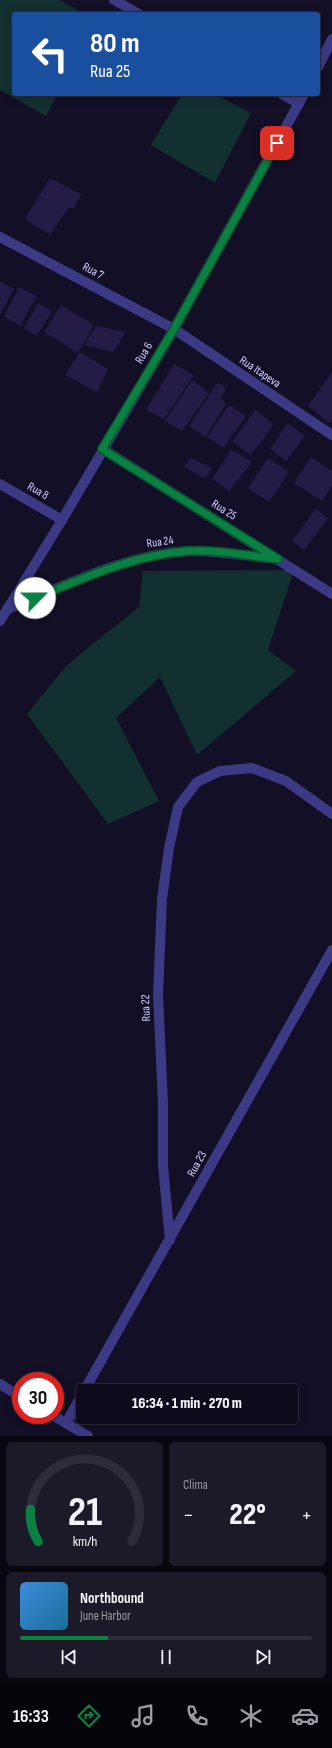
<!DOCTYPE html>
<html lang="pt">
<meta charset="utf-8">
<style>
:root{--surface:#0e0b1c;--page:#1c1929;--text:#f1f3f6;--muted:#9b9ba3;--line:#2e2b3b;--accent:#0b8043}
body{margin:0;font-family:"Sofia Sans Condensed",sans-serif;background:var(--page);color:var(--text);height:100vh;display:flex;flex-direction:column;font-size:15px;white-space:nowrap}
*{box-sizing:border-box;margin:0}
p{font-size:13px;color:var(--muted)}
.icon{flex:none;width:22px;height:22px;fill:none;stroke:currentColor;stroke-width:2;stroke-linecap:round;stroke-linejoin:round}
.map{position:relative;height:1436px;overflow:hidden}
.panel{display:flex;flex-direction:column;gap:6px;padding:6px;background:#08060f;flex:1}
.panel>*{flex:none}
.hud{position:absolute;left:12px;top:12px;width:308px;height:84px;border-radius:4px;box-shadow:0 2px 10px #0003,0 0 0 1px var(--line);background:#1a4fa0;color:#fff;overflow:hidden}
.speed{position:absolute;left:12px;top:1372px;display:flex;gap:8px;font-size:20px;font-weight:700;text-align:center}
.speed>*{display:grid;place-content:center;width:52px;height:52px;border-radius:50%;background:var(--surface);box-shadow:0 2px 10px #0003,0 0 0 1px var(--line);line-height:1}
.speed .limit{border:6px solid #d22;background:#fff;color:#111}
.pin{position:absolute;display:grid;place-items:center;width:34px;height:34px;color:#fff;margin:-17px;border-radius:8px;box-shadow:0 2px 6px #0006}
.me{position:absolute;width:44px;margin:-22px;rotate:67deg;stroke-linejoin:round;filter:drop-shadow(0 0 3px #0008)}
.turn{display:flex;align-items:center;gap:14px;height:84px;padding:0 12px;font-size:18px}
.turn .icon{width:52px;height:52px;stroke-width:2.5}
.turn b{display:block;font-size:28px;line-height:34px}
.big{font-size:30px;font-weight:800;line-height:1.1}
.panel .widget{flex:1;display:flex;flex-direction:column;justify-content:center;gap:6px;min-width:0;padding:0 14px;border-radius:6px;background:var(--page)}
.panel .dial{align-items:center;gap:0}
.dial svg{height:104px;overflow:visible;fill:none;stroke:var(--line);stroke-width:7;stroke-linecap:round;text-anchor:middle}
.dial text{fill:var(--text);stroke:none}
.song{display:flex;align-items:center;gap:12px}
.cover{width:48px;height:48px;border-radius:6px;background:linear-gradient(135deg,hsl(210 70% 55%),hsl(200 70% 35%))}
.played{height:4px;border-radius:2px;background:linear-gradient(90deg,var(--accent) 30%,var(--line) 30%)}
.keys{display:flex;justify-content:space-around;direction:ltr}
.heat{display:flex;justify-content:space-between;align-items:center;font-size:22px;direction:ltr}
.panel .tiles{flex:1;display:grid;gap:6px;grid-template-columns:1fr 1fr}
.widget:last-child{grid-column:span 2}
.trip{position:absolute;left:76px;top:1384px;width:222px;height:40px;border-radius:4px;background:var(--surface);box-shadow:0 2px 10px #0003,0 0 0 1px var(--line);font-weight:800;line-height:40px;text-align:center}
.tabs{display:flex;height:64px;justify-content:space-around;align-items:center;background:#06040b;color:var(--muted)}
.tabs .icon{width:28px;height:28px}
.tabs .active{color:var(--accent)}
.tabs b{font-size:18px;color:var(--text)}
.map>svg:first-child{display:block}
.green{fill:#12302f}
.building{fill:#241b47}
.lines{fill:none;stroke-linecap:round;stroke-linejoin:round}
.minor{stroke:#3d3a85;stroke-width:10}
.route-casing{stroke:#07532c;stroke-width:10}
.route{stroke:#0b8043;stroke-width:7}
.labels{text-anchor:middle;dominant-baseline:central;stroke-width:4;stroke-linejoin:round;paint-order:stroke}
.street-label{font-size:12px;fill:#d9d4ff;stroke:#130f26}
</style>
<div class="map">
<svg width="332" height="1436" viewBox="0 0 332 1436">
<rect width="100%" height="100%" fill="#130f26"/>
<g class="green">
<path d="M0,0H59L85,14H14V94H58L46,116L0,90Z"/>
<path d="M182,94H215L251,113L215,183L151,145Z"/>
<path d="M294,570L268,650L296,671L197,755L160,677L116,718L159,801L108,824L27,714L68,664L139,607L143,571Z"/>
</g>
<g class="building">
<path d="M50,178L81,194L74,208L69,207L50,235L25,219Z"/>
<path d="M0,281L14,289L0,315Z"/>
<path d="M19,287L37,296L20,326L4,316Z"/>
<path d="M38,303L52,311L37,336L24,328Z"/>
<path d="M61,305L94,325L78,353L44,332Z"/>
<path d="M96,326L126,332L113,352L84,345Z"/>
<path d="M80,352L108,369L97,392L65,375Z"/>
<path d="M174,364L194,375L164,419L146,410Z"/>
<path d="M332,372V419L329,423L308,406Z"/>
<path d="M192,380L209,393L182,431L165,421Z"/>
<path d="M218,382L226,388L221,398L226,404L205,437L189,426Z"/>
<path d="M229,405L246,416L223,448L207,437Z"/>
<path d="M255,410L274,424L251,455L232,442Z"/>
<path d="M288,423L305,436L286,461L270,449Z"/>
<path d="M231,450L252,462L229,491L212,479Z"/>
<path d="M311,457L332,471V485L322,501L294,483Z"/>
<path d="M191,458L212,468L205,479L184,467Z"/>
<path d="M268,458L289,472L269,502L248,488Z"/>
<path d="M316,509L328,518L304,550L292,541Z"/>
</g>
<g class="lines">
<g class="minor">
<path d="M114,0L139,14"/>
<path d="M318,67L332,39"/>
<path d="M282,94L299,104"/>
<path d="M0,237L174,329L332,435"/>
<path d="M103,449L332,594"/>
<path d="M0,484L62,520"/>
<path d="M7,609C65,586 123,555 187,551C217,550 248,556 278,559"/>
<path d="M0,621L62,520L174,329L304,94"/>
<path d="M170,1240L163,1166V1103L158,994L162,899L169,848L178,807L197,782L220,771L252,768L286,781L332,814"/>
<path d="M0,1384L21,1397"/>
<path d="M84,1391L332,950"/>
<path d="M52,1415L88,1436"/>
<path d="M66,1423L83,1393"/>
</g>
</g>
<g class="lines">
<defs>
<path id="route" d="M35,598C84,578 133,555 187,551C217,549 248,556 278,559L102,449L174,329L277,143"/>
</defs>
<use href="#route" class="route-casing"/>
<use href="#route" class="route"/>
</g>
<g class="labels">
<g class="street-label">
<text transform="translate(93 271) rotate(28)">Rua 7</text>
<text transform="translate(144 353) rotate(-59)">Rua 6</text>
<text transform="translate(260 372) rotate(34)">Rua Itapeva</text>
<text transform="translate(38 491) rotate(30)">Rua 8</text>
<text transform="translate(224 510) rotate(32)">Rua 25</text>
<text transform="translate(160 542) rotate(-9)">Rua 24</text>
<text transform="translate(146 1008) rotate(-92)">Rua 22</text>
<text transform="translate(197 1164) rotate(-61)">Rua 23</text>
</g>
</g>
</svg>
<div class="speed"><div class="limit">30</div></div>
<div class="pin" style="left:277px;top:143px;background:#d93025"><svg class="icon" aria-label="arrive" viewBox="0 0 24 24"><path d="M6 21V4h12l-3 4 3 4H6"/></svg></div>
<svg class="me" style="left:35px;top:598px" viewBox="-20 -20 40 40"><circle r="19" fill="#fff"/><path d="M0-13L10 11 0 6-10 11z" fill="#0b8043"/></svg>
<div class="trip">16:34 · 1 min · 270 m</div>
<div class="hud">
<div class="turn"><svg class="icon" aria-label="left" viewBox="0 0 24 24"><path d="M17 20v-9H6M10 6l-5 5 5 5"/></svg><div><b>80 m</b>Rua 25</div></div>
</div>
</div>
<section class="panel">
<div class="tiles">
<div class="widget dial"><svg viewBox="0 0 100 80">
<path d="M14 69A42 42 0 1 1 86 69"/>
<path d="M14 69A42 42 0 0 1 8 44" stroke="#0b8043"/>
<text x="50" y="56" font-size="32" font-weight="700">21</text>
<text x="50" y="72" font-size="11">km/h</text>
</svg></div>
<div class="widget"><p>Clima</p>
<div class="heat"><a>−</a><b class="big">22°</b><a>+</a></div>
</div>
<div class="widget">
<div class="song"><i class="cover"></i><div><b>Northbound</b><p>June Harbor</p></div></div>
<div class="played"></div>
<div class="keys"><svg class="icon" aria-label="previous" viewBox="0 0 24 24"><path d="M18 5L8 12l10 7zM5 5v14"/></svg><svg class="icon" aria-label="pause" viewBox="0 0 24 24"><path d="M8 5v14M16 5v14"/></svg><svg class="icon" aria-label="next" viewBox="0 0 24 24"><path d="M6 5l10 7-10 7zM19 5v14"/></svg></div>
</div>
</div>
</section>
<nav class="tabs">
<b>16:33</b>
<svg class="icon active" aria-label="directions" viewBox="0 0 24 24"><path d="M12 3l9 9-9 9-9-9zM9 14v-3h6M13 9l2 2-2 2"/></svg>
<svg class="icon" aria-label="music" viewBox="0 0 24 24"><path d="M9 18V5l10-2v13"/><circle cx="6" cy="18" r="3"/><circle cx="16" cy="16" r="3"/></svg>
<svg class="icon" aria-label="phone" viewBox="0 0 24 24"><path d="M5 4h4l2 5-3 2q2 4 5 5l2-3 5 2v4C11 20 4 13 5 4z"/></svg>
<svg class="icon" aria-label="climate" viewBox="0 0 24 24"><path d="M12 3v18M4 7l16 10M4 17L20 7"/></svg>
<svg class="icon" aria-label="car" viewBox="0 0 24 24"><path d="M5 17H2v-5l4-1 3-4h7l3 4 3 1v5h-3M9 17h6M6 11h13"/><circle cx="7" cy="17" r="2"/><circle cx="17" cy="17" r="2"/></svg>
</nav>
